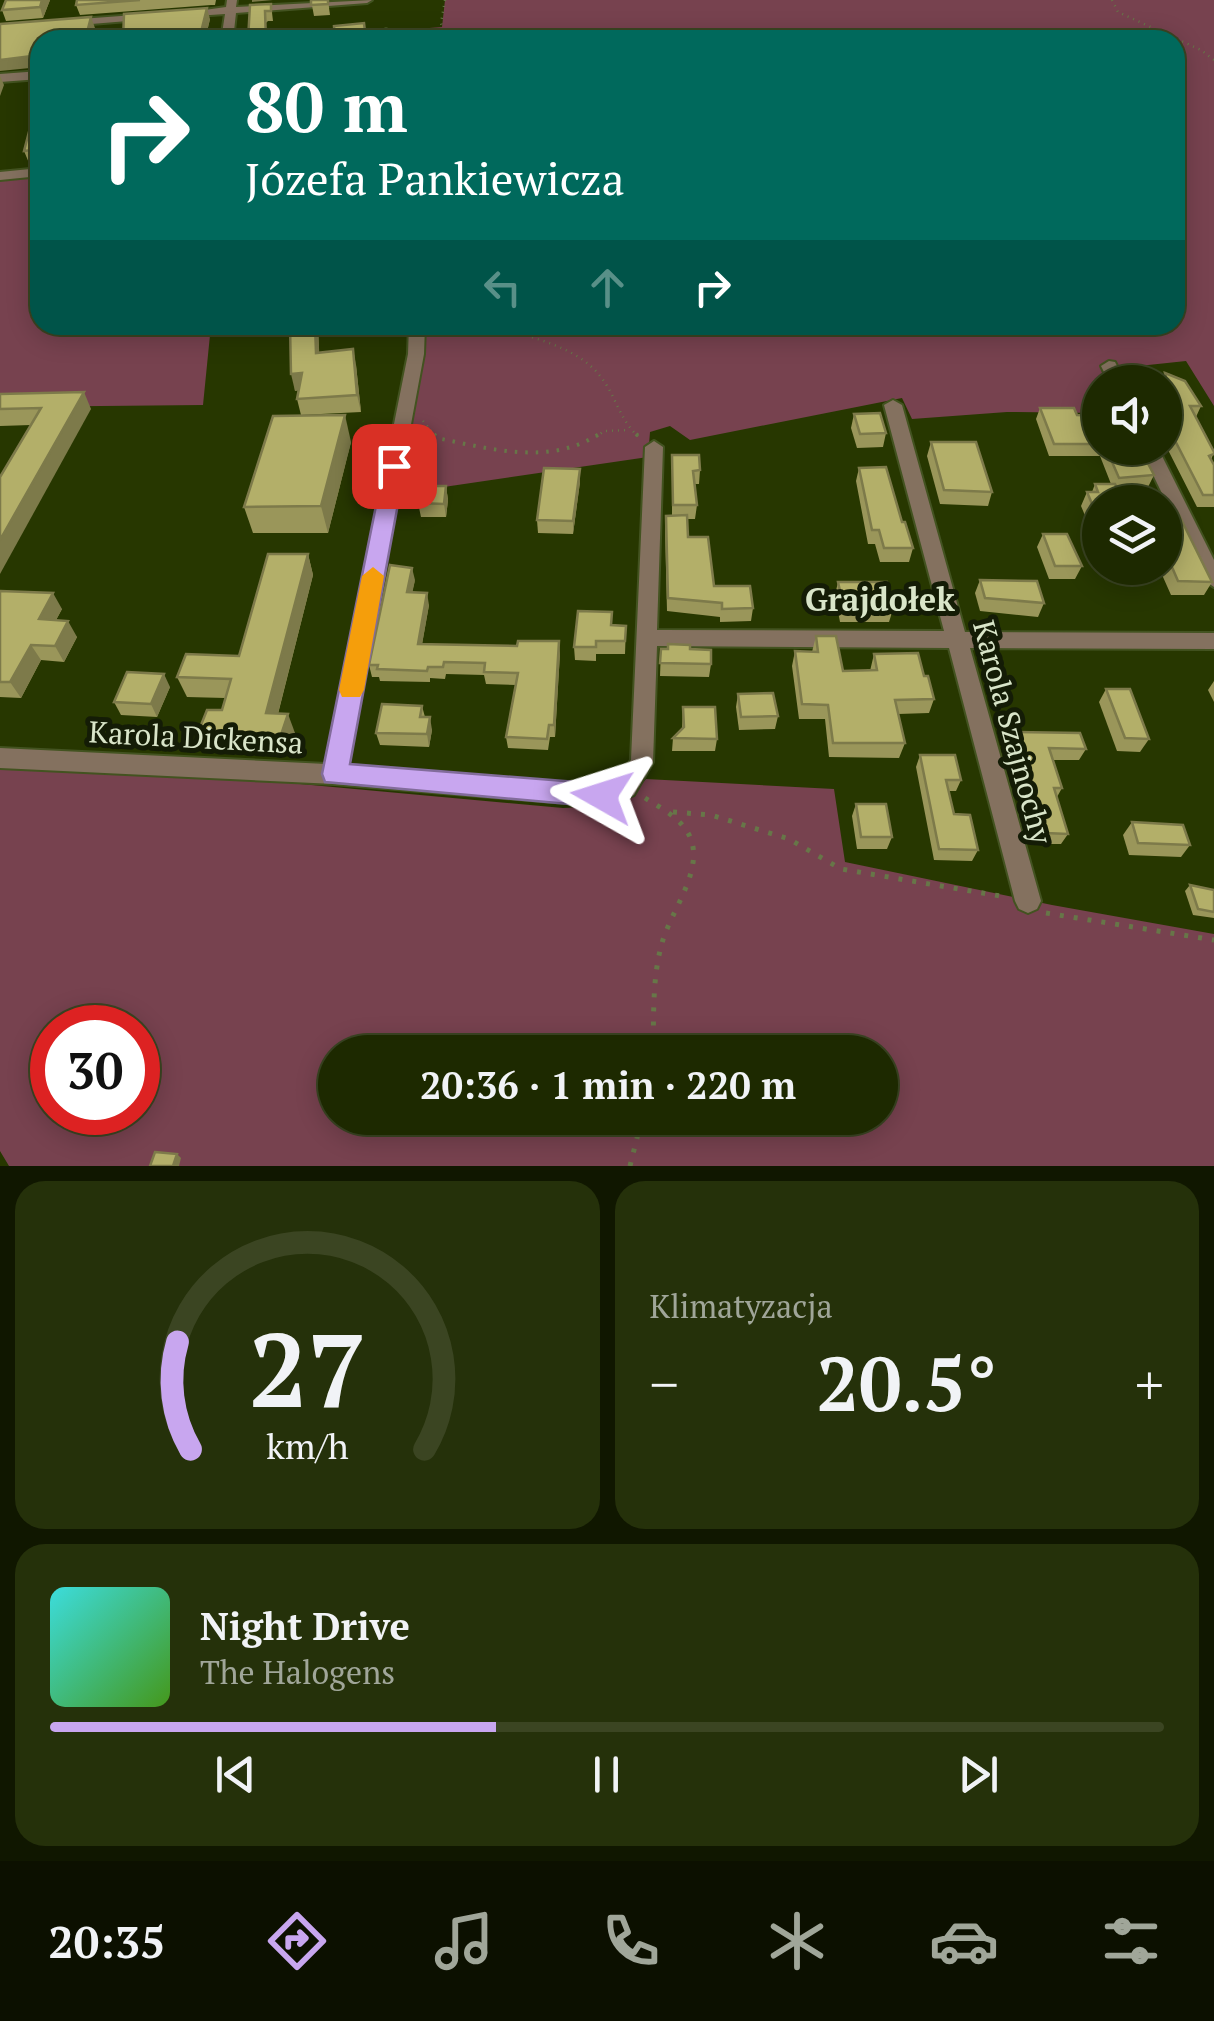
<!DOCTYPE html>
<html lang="pl">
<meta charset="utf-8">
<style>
:root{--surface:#1d2900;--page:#25310a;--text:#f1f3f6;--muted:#a0a699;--line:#3b4522;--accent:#c8a6ef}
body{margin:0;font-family:"PT Serif",serif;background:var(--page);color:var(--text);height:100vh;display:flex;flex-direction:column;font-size:38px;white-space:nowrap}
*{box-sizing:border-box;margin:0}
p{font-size:32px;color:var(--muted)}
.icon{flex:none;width:55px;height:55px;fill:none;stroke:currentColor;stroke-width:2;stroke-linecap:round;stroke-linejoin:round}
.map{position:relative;height:1166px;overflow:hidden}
.details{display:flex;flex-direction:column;gap:15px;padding:15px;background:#101700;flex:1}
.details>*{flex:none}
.hud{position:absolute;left:30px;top:30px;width:1155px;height:305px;border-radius:30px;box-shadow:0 5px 25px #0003,0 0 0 2px var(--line);background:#00695c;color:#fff;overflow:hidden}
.tools{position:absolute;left:1082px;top:365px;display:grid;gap:20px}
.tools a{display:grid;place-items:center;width:100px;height:100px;border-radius:50%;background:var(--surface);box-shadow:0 5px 25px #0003,0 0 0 2px var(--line);font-size:50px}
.speed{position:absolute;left:30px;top:1005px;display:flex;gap:20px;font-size:50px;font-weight:700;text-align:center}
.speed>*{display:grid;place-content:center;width:130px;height:130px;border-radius:50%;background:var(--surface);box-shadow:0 5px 25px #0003,0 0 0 2px var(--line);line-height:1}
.speed .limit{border:15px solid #d22;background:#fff;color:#111}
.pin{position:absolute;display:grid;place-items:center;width:85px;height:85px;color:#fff;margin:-42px;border-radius:20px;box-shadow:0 5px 15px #0006}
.me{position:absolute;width:110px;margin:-55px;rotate:276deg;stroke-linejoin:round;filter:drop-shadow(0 0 8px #0008)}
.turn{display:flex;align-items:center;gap:35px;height:210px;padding:0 50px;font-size:45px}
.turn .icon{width:130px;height:130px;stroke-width:2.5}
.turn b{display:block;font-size:70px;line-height:85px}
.lanes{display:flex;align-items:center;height:95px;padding:0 50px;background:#0003;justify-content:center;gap:50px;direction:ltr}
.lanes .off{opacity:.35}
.big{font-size:75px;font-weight:700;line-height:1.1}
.details .card{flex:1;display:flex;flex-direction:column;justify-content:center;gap:15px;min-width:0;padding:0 35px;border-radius:30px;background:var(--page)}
.details .dial{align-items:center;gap:0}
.dial svg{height:260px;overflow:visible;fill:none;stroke:var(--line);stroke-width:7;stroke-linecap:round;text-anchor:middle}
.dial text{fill:var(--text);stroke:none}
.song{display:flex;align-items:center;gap:30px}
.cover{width:120px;height:120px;border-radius:15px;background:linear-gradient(135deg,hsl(180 70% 55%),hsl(100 70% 35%))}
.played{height:10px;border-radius:5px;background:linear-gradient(90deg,var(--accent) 40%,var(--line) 40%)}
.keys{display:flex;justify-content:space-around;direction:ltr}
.heat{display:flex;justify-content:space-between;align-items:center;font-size:55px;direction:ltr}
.details .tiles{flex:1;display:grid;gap:15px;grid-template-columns:1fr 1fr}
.card:last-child{grid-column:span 2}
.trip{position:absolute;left:318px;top:1035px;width:580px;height:100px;border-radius:50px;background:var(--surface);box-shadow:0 5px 25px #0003,0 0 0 2px var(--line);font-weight:700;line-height:100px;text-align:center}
.dock{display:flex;height:160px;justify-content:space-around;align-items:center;background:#0c1000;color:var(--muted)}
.dock .icon{width:70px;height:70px}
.dock .on{color:var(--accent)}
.dock b{font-size:45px;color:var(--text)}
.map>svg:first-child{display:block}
.green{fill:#77424f;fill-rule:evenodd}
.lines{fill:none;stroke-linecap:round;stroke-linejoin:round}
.minor-casing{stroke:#435320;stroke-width:4}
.path-far2{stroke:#677648;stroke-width:2.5;stroke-dasharray:1 5;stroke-linecap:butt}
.path-far1{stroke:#677648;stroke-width:4;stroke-dasharray:2.5 8;stroke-linecap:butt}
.path{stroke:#677648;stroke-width:5;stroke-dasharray:4 10;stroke-linecap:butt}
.minor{fill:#84715f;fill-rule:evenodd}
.wall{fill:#9a965a}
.shaded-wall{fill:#7d7a4a}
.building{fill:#b3af69;stroke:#7d7a4a;stroke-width:2.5}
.route{fill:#c8a6ef;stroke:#826c9b;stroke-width:2.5}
.slow{fill:#f59e0b}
.labels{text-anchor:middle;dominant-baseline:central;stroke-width:10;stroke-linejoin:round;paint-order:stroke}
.street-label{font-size:30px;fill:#d9e5c9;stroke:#141c06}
.neighbourhood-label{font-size:32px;font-weight:bold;fill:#d9e5c9;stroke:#141c06}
</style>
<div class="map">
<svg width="1214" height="1166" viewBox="0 0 1214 1166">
<rect width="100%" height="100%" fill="#273700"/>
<g class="green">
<path d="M445,0H1214V406L1186,361L1101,370L1107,382H1100V413L1007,412L912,419L902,398L690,440L670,426L650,432L648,457L403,493L425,325H1175V40H393L391,31L442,27Z"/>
<path d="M40,175V325H211L203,405L0,407V179Z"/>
<path d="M0,766L246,779L563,808C596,806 624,807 646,779L834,789L845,862L1052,905L1214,934V1166H9L0,1151ZM52,1028H138V1112H52ZM335,1052H880V1118H335Z"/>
</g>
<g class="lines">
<defs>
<g id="minor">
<path d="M227,0H237L236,7L372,0L367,3L236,13L233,40H221L225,14L181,17L176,14L226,7Z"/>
<path d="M148,14L152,15V19L67,26L62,23L67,20Z"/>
<path d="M386,29L391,32L394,40H382L381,32Z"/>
<path d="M40,71V79L0,82V74Z"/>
<path d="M40,168V176L0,180V172Z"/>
<path d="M409,325H425L424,354L348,765L602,786L618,781L631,760L645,447L654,441L663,447L657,630L944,631L884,405L893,400L902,405L965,632L1214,633V649L970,648L1041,901L1037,909L1028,913L1019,909L1015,901L949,648L657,646L653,762L634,795L602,806L335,784L0,768V748L326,764L408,354Z"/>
<path d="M1109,361L1115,362L1125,382H1109L1101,366Z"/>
<path d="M1140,448H1158L1214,560V587L1204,580Z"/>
</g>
</defs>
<use href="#minor" class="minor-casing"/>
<g class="path-far2">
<path d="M445,0L441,23L446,40"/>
<path d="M1112,0L1118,12L1201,50L1214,60"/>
<path d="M492,325C527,337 576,345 600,376C616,395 619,420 639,437"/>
<path d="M423,421L436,437"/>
<path d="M596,437L604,431L628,430"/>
</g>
<g class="path-far1">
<path d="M434,434L437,438C491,449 550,466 599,434"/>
<path d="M636,434L642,439"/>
</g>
<g class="path">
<path d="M645,798C664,810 689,822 693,847C698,878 670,914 662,943C652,978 654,1016 653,1052"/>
<path d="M673,812L711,815L789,839L841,869L1006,897"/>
<path d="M1046,913L1214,940"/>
<path d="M630,1166L642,1118"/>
</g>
<use href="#minor" class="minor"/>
</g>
<g class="wall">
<path d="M50,0L43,18L6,21L2,10Z"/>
<path d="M77,0H216L215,5H211L80,15L76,5Z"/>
<path d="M311,0H328L330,15L314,16Z"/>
<path d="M271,4L273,21H268L248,40Z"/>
<path d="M210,19L205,40H123Z"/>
<path d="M40,99V162L29,163L24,151Z"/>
<path d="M290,325H318L319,353L356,365L361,412L301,415L297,399L298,390L295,391Z"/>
<path d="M1165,373L1201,406L1196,417L1214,452L1211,460L1214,465V507H1197L1165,444V382H1161Z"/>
<path d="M0,394L91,409L31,425L0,426Z"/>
<path d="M1040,408L1077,415L1100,416V448H1140L1154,475L1148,487L1118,490L1100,502V524L1089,525L1081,506L1087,492H1092L1095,484H1111L1100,456H1049L1036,419Z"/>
<path d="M854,414L886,433L883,447L857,448L851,428Z"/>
<path d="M351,442L328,533H253L244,507Z"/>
<path d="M931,442L992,492L988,506L940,504L927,456Z"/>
<path d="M672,455L700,470L699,484H695L697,505L695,519H687L688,537L714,586L753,608L751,621L720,622V617L667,611L665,529L666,516H672Z"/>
<path d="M859,468L902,522L913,548L909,562H880L875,544H868L856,481Z"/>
<path d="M580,469V482L573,534L538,533L537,520Z"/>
<path d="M446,486L448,500L446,517H421L418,503Z"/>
<path d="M1165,513L1212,582L1204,595H1171L1159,568H1165Z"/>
<path d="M1043,534L1082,566L1075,579H1049L1037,547Z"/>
<path d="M308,554L313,575L278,714L295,733L288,754L208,749L199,730L222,710L225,698L187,697L177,677L239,656Z"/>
<path d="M415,580L412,592L429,605L422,644L560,653L555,737H550L548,750L508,748L506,737L516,685L486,684L484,675L446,674L445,679L430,678V682L380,681L379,677H372L369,665Z"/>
<path d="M980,580L1044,603L1038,617L980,611L975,593Z"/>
<path d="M838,582L893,609L889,622H840L835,595Z"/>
<path d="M0,591L62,609L56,620L77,637L64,662L41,660L21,698L0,697Z"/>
<path d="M611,625L626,626L625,654H596V661L575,660L574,647Z"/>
<path d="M816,636L843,671H870L874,654L924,676L934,699L929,713L898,714L905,743L899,758L829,757L825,719H799L792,666L795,651L812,652Z"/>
<path d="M661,649H690L711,664L709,677L660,676Z"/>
<path d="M1214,681V702L1208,690Z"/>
<path d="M170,687L157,717L121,715L114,702Z"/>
<path d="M1106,689L1149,739L1140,752L1117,751L1099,702Z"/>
<path d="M738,694L778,716L775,729L739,730L736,707Z"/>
<path d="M422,706L425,717L432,730L429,747L380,745L376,733Z"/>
<path d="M683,707L717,739L715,751H672L673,738L682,729Z"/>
<path d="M1013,732L1086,749L1079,760H1053L1062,788L1057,797L1068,834L1061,844H1040L1008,744Z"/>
<path d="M920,755L961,780L956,791H949L954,814L978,850L972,861L934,860L916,767Z"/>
<path d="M856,804L892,837L887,849H857L852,816Z"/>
<path d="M1132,822L1190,845L1181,857L1129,855L1123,835Z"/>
<path d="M1190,885L1214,890V918L1193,915L1185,891Z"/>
</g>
<g class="shaded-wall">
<path d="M42,0H50L43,18L40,7Z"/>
<path d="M252,0H273L252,2Z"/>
<path d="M207,8L210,19L205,40H199Z"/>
<path d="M91,17L95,28L92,40H85Z"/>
<path d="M40,55V67L0,71V60Z"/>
<path d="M0,76L4,85L0,96Z"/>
<path d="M315,325H318L320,370L316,353Z"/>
<path d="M353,349L356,365L361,412L357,395Z"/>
<path d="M302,373L306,389L295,391L291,374Z"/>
<path d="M84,392L91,409L0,574V540Z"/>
<path d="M345,415L351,442L328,533L321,506Z"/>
<path d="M580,469V482L573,534V521Z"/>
<path d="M446,486L448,500L446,517L444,504Z"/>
<path d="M308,554L313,575L273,733L266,713Z"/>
<path d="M412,568L415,580L410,604L407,592Z"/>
<path d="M53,593L62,609L48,635L39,619Z"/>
<path d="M427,593L429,605L420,656L418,644Z"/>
<path d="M68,621L77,637L64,662L55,646Z"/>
<path d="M559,641L560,653L555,737L554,725Z"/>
<path d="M31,645L41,660L21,698L10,682Z"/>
<path d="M164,674L170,687L157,717L151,704Z"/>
<path d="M288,714L295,733L288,754L281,735Z"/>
<path d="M430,717L432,730L429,747L427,734Z"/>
<path d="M177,1154L181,1158L179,1166H173Z"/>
</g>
<g class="building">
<path d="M6,0H42L40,7L2,10Z"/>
<path d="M77,0H140L76,5Z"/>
<path d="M311,0H328V4L311,5Z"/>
<path d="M271,4V11H265L266,40H248L250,5Z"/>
<path d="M207,8L199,40H174V34L144,37V40H123L124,14Z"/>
<path d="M91,17L85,40H40V55L0,60V24Z"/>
<path d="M364,23L366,40H335L334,26Z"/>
<path d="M40,99V149L24,151L36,105Z"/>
<path d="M290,325H315L316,353L353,349L357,395L297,399L302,373L291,374Z"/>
<path d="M1165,373L1185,381L1201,406H1190L1214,452V454L1209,456L1214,465V495H1203L1165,421V389H1169Z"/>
<path d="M84,392L0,540V477L41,408L0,409V394Z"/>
<path d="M1040,408H1074L1077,415L1100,416V444H1054Z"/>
<path d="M880,413L886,433L860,434L854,414Z"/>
<path d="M345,415L321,506L244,507L273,416Z"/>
<path d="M931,442H976L992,492L944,490Z"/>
<path d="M1106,448H1140L1154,475L1119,478Z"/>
<path d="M672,455H699L700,470L693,471L697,505H673Z"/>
<path d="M886,467L902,522H905L913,548H884L879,530H872L859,468Z"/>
<path d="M544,468L580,469L573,521L537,520Z"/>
<path d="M1095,484H1115L1124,502H1100V511H1095L1087,492H1098Z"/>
<path d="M422,486H446L444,504L418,503Z"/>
<path d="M1165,513H1178L1212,582L1178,581L1165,551Z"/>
<path d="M687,515L688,537H708L714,586H750L753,608L722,609V603L668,598L666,516Z"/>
<path d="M1043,534H1067L1082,566H1055Z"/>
<path d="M268,554H308L266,713L288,714L281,735L199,730L207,710H222L231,679L177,677L186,654L239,656Z"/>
<path d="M390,565L412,568L407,592L427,593L418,644L517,646L518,641H559L554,725H549L547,739L506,737L518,673L484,672L485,663L444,662L443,667H428L427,671L377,669L378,665H369Z"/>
<path d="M980,580L1037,581L1044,603L985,598Z"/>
<path d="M838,582H887L893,609H844Z"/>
<path d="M0,591L53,593L39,619L68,621L55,646L31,645L10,682H0Z"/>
<path d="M578,611L612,612L611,625L626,626L625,641H596V647H574Z"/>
<path d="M816,636H836L843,671L877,670L874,654L918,653L924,676H928L934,699L895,700L905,743H833L828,705L802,704L795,651L818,652Z"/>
<path d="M668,644L690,645V649L711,650V664L660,663L661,649H668Z"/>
<path d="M127,672L164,674L151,704L114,702Z"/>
<path d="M1106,689H1130L1149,739L1125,738Z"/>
<path d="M773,693L778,716L741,717L738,694Z"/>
<path d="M382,704L422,706L420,717H430L427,734L376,733Z"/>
<path d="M683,707H715L717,739L673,738L684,727Z"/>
<path d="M1013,732L1080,733L1086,749L1049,748L1062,788H1054L1068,834L1046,833Z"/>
<path d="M920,755H955L961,780H946L954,814L970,815L978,850L939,849Z"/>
<path d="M856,804H886L892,837H861Z"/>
<path d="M1132,822L1183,825L1190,845L1138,843Z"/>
<path d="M1190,885L1214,890V912L1198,909Z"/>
<path d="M155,1152L177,1154L173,1166H150Z"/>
</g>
<path class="route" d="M394,460L405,466L350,764L602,784L611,787L615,796L611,804L602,807L325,782L322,774L384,466Z"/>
<path class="slow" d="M373,567L384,576L364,690L360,697H342L339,690L362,576Z"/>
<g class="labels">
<g class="street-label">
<text transform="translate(1013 732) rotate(75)">Karola Szajnochy</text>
<text transform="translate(196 737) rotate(3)">Karola Dickensa</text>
</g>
<g class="neighbourhood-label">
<text x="880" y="599">Grajdołek</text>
</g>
</g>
</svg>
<div class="tools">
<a><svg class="icon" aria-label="sound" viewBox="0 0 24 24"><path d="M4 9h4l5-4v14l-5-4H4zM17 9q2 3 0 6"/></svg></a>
<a><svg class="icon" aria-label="layers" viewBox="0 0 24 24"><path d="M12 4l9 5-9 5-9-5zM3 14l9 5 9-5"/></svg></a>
</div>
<div class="speed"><div class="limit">30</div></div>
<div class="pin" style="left:394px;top:466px;background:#d93025"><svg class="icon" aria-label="arrive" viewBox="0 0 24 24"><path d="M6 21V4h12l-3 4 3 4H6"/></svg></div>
<svg class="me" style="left:602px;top:796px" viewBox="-20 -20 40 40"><path d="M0-17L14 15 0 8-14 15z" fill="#c8a6ef" stroke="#fff" stroke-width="4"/></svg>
<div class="trip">20:36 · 1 min · 220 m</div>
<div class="hud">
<div class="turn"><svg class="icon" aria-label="right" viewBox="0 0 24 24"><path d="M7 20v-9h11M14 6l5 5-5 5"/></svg><div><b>80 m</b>Józefa Pankiewicza</div></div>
<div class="lanes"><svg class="icon off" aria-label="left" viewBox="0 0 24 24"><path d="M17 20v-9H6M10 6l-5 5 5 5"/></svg><svg class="icon off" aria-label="ahead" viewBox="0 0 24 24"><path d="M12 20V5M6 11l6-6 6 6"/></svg><svg class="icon" aria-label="right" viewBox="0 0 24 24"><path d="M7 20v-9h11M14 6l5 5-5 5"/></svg></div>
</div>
</div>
<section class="details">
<div class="tiles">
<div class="card dial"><svg viewBox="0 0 100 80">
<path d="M14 69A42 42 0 1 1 86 69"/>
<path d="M14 69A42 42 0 0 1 10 36" stroke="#c8a6ef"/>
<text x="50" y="56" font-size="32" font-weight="700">27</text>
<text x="50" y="72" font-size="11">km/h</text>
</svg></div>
<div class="card"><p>Klimatyzacja</p>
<div class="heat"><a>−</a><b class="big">20.5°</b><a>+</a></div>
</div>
<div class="card">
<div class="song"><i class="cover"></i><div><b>Night Drive</b><p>The Halogens</p></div></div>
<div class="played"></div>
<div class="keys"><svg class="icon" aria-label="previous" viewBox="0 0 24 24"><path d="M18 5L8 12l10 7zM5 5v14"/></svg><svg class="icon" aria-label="pause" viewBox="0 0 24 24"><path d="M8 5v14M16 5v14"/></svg><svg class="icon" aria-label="next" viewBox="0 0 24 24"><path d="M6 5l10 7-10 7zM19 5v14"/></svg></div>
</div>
</div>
</section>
<nav class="dock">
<b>20:35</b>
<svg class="icon on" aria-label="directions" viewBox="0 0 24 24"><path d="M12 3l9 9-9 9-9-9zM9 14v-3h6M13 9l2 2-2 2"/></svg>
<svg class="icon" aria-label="music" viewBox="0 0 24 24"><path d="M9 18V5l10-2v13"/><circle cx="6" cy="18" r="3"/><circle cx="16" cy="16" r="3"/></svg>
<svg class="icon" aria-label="phone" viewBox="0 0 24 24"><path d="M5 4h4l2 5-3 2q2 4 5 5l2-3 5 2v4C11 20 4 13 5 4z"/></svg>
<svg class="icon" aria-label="climate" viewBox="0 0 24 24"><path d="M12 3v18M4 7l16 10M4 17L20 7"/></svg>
<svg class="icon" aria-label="car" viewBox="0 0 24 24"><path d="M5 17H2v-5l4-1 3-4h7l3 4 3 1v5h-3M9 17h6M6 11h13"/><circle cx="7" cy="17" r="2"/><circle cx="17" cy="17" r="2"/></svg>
<svg class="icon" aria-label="filters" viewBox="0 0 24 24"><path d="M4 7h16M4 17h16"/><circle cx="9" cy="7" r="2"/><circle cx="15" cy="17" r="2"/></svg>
</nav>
